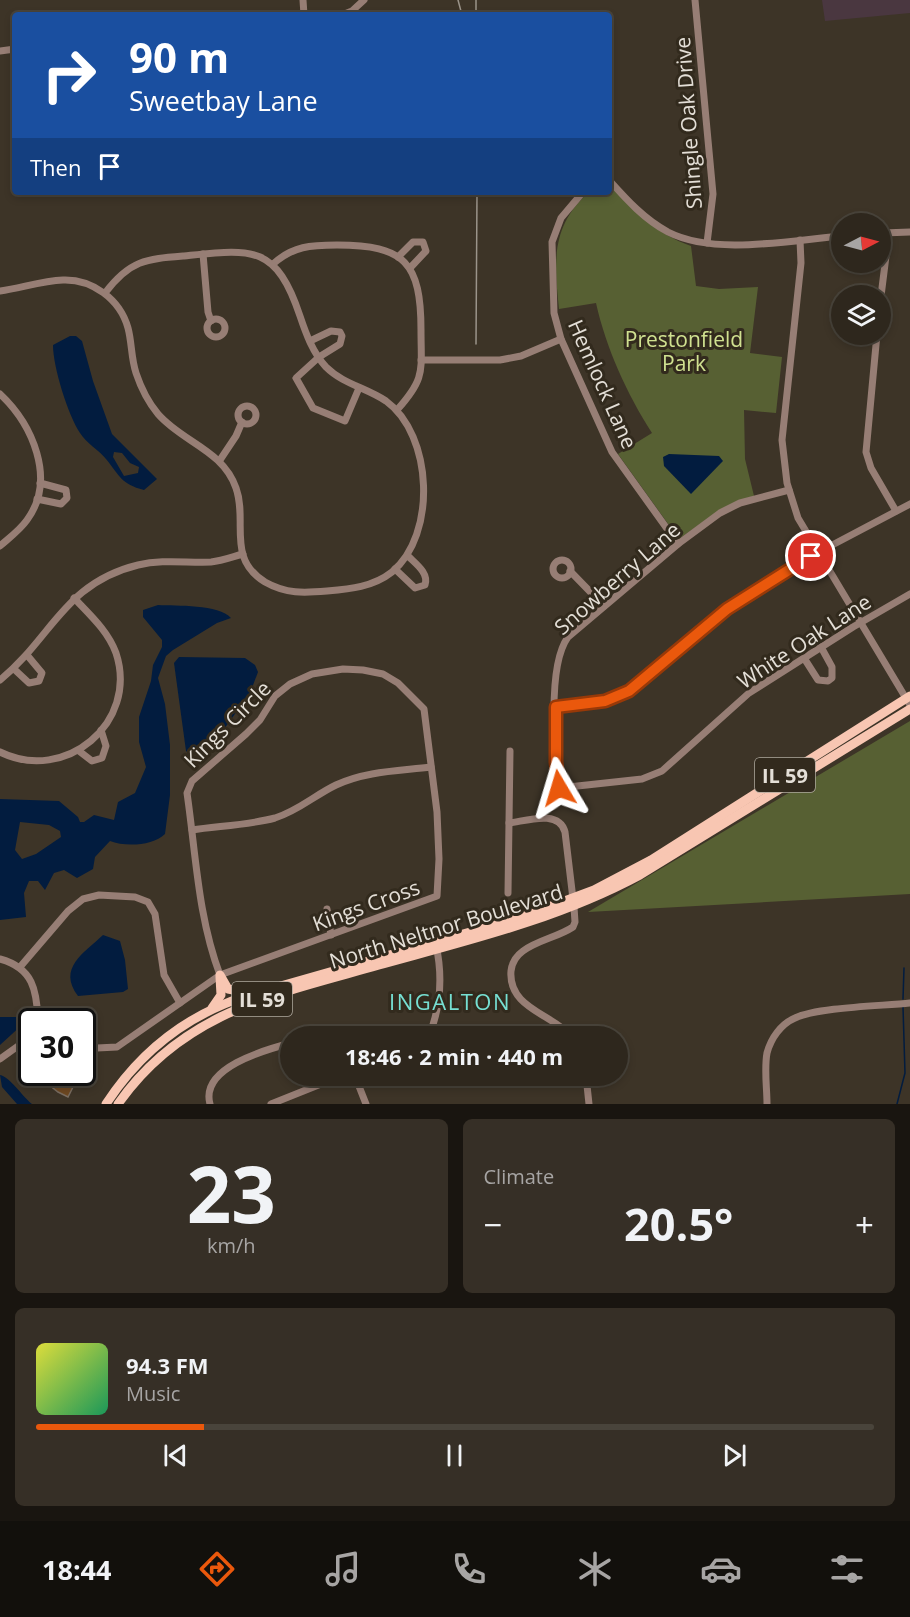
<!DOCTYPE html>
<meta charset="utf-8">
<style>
:root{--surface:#2e271d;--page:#362f26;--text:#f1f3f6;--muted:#a7a5a4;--line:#49443b;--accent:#ea580c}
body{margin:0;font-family:"Open Sans",sans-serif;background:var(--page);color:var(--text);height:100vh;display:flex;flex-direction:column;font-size:22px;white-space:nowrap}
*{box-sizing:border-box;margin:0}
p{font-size:20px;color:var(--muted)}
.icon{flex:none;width:33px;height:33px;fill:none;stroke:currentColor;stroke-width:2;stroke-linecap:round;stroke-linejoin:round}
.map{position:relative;height:1104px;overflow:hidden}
.drawer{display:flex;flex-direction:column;gap:15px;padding:15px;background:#191510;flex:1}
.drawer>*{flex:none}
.guide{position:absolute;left:12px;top:12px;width:600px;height:183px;border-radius:6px;box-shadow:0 3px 9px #0003,0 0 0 2px var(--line);background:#1a4fa0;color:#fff;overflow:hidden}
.needle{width:39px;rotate:84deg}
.fabs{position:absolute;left:831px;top:213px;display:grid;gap:12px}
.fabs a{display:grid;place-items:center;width:60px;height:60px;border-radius:50%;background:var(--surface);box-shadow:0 3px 9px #0003,0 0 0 2px var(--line);font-size:30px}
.speed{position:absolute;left:18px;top:1008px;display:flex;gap:12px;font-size:30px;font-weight:700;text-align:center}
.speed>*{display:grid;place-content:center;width:78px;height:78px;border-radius:50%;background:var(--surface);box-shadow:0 3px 9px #0003,0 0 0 2px var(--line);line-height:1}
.speed .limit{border:3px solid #111;border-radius:9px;background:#fff;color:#111}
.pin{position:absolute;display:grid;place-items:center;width:51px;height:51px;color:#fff;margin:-26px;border:3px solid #fff;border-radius:50%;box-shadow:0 2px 6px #0007}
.me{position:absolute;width:66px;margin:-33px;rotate:353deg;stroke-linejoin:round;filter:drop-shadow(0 0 4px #0008)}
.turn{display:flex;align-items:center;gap:21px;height:126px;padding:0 18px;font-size:27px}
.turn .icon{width:78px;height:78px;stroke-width:2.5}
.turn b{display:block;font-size:42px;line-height:51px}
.then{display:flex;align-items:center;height:57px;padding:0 18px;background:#0003;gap:12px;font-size:22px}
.big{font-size:45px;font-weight:700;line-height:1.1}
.drawer .card{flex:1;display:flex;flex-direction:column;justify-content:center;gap:9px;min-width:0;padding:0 21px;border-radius:9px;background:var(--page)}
.drawer .dial{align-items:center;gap:0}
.dial b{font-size:78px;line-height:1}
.song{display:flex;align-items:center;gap:18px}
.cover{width:72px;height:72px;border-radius:9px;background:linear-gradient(135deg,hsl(60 70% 55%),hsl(150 70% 35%))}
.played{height:6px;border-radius:3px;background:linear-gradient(90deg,var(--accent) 20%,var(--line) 20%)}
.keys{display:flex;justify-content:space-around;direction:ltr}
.heat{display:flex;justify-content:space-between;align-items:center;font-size:33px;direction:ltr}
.drawer .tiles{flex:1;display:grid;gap:15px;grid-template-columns:1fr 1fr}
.card:last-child{grid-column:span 2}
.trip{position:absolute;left:280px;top:1026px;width:348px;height:60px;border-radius:30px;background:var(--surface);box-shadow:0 3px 9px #0003,0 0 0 2px var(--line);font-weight:700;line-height:60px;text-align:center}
.dock{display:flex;height:96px;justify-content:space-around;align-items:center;background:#12100c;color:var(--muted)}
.dock .icon{width:42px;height:42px}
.dock .on{color:var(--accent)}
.dock b{font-size:27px;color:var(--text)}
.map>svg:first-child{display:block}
.commercial{fill:#4a3740}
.green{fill:#576033}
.water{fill:#021c3f;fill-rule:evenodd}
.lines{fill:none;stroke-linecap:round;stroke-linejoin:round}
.stream{stroke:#021c3f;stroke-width:1.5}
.building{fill:#6e4821;stroke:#7a6d60;stroke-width:1.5}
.minor{stroke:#977e75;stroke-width:7}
.major{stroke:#f8c6b2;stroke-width:9}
.rail{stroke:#9b948a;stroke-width:1.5}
.route-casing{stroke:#983908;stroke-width:15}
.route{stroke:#ea580c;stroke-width:10}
.labels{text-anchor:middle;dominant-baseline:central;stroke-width:6;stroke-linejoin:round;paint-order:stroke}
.shield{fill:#322a1d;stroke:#afa99f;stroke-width:1.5}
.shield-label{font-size:20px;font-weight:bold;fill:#e4dfd7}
.street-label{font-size:21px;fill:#e4dfd7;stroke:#322a1d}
.park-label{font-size:21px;fill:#d0e190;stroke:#322a1d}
.neighbourhood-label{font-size:22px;letter-spacing:1.5px;fill:#76dfd2;stroke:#322a1d}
</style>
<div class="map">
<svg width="910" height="1104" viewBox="0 0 910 1104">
<rect width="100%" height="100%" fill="#3d3427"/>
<path class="commercial" d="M822,0H910V13L825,21Z"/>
<g class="green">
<path d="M609,183C634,210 656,234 691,246L696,286L719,289L758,287L750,353L782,357L776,413L744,410L745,459L754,496L718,511L679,539L618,454L652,433C627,394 606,348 596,303L559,309C554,261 551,226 589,192H609Z"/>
<path d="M910,721V894L588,912Z"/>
</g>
<g class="water">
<path d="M70,336H76L82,341L93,381L112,434L157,479L144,490C121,484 120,476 106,459C99,450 86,443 80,433C68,415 53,367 53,345ZM114,452L122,453L130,463L139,467L138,473L124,476L113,457Z"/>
<path d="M669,454L719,456L723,461L691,494L664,466L663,457Z"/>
<path d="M158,605C176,606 219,604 231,618L217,623L173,650L166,656L158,678L165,704L170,745V795L165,834C153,846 125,847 110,841L95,857L93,869L77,878L64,870L54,873L45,890L38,881H29L24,893L26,917L0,920V799L59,801L78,817L80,822H84L94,815L114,820L118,802L135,793L146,767L139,742V717L151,681L153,665L162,647V640L143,617V610ZM20,822L49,825L60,831L61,837L36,854L22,859L15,850Z"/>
<path d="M179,657L245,658L255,665L258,672L250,693L219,736L205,752L191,755L186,751L174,663Z"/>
<path d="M103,935L120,941L125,960L128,989L123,992L78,996C57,968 84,953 103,935Z"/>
<path d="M0,1017H18L23,1024L0,1045Z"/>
<path d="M0,1075C10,1077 22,1096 32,1104H17L2,1087Z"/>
</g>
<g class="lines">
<g class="stream">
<path d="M903,999L904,968"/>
<path d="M897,1104L905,1073L903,1007"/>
</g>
</g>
<path class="building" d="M50,1072L59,1077L61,1074L66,1075L76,1081L68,1097L58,1092L53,1088L55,1085L46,1081Z"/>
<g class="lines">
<g class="minor">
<path d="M303,0L304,15"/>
<path d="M695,0L713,194L707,243"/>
<path d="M342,15L352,11L364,0"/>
<path d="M0,51L15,49"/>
<path d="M609,180C627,200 644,219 668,232C715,256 791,240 842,236"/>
<path d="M583,192L561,218L552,242L554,313L561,339L612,452L678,544"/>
<path d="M883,233L910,232"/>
<path d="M800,240L801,263L782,440L787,483L798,518L910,705"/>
<path d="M203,254L208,312L211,321"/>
<path d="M398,257L413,242H423L426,251L410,268"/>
<path d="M273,264C293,246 311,245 337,245C405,245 421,263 421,330C421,371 426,378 397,410"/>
<path d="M0,291C21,288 42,281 63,280C92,279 120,299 128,328C132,343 131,358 136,373C141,388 148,402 158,414C182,442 223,450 236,488C248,521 226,558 265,582C286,594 304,593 327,591C350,589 373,587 392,572C437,535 433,435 386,401C367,388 343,384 326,367C313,353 306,334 300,316C276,244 252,249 184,256C146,259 130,260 105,293"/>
<path d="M880,304L886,256L884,232"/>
<circle cx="216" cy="328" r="9"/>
<path d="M877,334L866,452L871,468L896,511"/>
<path d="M310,341L331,331L340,332L342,336L340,344L319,357L296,378L313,408L345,421L359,388"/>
<path d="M421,360H500L521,356L561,339"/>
<path d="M0,394C32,424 57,479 27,520C20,530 9,538 0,546"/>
<circle cx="247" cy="415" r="9"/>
<path d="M220,460L236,436L242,422"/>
<path d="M789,490L740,503L720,513L678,544L568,637C547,666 555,752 559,788L642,779L662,771L749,693L853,627L910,594"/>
<path d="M37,499L61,504L67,498L66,490L40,483"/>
<circle cx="562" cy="569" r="9"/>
<path d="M395,569L415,588L425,585C429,573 416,564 408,556"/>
<path d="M570,571L604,606"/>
<path d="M804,658L818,680L828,681L832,678V667L821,647"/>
<path d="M14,669L29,683L39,681L42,673L27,655"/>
<path d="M0,680C52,638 64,583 138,565C163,559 186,563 211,562C222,561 232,557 243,554"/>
<path d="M556,707C585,702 612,704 636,685L727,609L819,552L910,504"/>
<path d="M79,751L92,761L102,758L106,746L101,730"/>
<path d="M0,752C65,784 139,723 116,653C108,631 90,615 74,598"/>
<path d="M509,823C526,821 559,809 565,832L573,899"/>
<path d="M192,830C219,826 249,825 275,818C298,811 315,795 336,785C366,771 399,771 431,767"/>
<path d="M508,893L510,751"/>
<path d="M327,909L331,935"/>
<path d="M0,959C33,968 37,990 38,1022"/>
<path d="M20,967L68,911L83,899L99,895L135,897L148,902L155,914L164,975L180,1003"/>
<path d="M314,1036L337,1031L347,1032L350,1036"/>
<path d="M429,1036C441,1006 443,977 436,945"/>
<path d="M571,1036C552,1014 508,1008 511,971C512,962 516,956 523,951C538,940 558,937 573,927L575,922L574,907"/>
<path d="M82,1042L97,1048L117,1047L220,975L437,896L439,859L437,812L424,709L398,683L383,674L363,670L343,669L312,674L290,684L275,696L260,720L246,734L192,781L187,793C196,855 198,917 220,975"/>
<path d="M0,1059L32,1036"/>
<path d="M355,1076L366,1104"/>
<path d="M586,1076L589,1104"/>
<path d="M210,1104C200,1068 264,1050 291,1043"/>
<path d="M271,1104L341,1076"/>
<path d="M767,1104C767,1088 764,1069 767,1053C771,1038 781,1024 795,1018C818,1007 882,1006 910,1003"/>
</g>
<g class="major">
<path d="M220,975L228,989L249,993"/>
<path d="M212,1008L221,995L220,977"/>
<path d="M106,1104C140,1052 187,1015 246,996L519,918L594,890L651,860L910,696"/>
<path d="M118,1104C183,1011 277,994 379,965C469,940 558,919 640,875L910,709"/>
</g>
<g class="rail">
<path d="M458,0L462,15"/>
<path d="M476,0V15"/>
<path d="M476,344L477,192"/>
</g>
</g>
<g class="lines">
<defs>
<path id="route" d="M559,788L556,762V707L605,701L629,691L727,609L811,556"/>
</defs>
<use href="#route" class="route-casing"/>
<use href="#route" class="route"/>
</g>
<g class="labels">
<g class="shield">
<rect x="755" y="758" width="60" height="34" rx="4.5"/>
<rect x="232" y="982" width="60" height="34" rx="4.5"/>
</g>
<g class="shield-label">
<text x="785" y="775">IL 59</text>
<text x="262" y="999">IL 59</text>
</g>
<g class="street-label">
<text transform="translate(688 123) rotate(-94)">Shingle Oak Drive</text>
<text transform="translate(603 384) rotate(66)">Hemlock Lane</text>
<text transform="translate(617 578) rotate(-41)">Snowberry Lane</text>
<text transform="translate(804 641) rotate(-33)">White Oak Lane</text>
<text transform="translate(227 724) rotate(-45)">Kings Circle</text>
<text transform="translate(366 905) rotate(-20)">Kings Cross</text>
<text transform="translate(446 926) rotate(-17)">North Neltnor Boulevard</text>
</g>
<g class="park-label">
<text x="684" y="339">Prestonfield<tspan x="684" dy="24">Park</tspan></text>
</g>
<g class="neighbourhood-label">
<text x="450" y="1001">INGALTON</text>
</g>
</g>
</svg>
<div class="fabs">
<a><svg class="needle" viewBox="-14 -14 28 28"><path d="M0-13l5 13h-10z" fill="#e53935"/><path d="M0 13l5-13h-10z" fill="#a7a5a4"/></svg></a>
<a><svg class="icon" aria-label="layers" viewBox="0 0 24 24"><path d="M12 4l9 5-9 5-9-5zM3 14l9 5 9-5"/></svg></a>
</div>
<div class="speed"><div class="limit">30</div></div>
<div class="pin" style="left:811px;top:556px;background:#d93025"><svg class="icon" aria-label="arrive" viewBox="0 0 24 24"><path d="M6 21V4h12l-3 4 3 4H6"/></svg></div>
<svg class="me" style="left:559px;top:788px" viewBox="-20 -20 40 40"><path d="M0-17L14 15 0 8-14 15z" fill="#ea580c" stroke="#fff" stroke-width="4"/></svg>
<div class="trip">18:46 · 2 min · 440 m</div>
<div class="guide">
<div class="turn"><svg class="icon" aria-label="right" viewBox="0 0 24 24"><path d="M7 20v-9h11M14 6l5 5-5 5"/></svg><div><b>90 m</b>Sweetbay Lane</div></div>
<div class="then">Then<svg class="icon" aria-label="arrive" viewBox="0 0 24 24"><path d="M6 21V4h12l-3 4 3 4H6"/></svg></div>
</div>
</div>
<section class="drawer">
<div class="tiles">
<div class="card dial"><b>23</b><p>km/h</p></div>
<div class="card"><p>Climate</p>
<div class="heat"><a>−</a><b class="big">20.5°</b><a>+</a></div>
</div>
<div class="card">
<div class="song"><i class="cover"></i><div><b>94.3 FM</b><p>Music</p></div></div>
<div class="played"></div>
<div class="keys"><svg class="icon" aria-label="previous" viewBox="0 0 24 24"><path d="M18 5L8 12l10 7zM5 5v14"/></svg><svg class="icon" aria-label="pause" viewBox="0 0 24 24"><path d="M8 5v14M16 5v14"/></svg><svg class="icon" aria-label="next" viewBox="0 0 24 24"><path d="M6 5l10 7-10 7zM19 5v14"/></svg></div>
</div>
</div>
</section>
<nav class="dock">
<b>18:44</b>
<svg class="icon on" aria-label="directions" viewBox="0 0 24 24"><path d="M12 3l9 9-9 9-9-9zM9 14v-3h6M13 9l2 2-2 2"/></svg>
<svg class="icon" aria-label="music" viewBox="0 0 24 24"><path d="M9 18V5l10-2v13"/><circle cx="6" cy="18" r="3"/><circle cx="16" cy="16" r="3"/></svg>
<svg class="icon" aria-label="phone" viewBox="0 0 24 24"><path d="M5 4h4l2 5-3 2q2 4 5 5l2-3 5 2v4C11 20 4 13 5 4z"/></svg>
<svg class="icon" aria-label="climate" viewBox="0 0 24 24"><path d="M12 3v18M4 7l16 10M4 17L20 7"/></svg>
<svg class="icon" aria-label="car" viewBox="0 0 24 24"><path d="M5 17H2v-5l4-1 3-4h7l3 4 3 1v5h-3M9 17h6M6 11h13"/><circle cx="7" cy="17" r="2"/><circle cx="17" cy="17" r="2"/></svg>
<svg class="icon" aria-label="filters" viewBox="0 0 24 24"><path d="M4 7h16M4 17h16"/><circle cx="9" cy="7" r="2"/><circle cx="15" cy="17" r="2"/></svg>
</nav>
